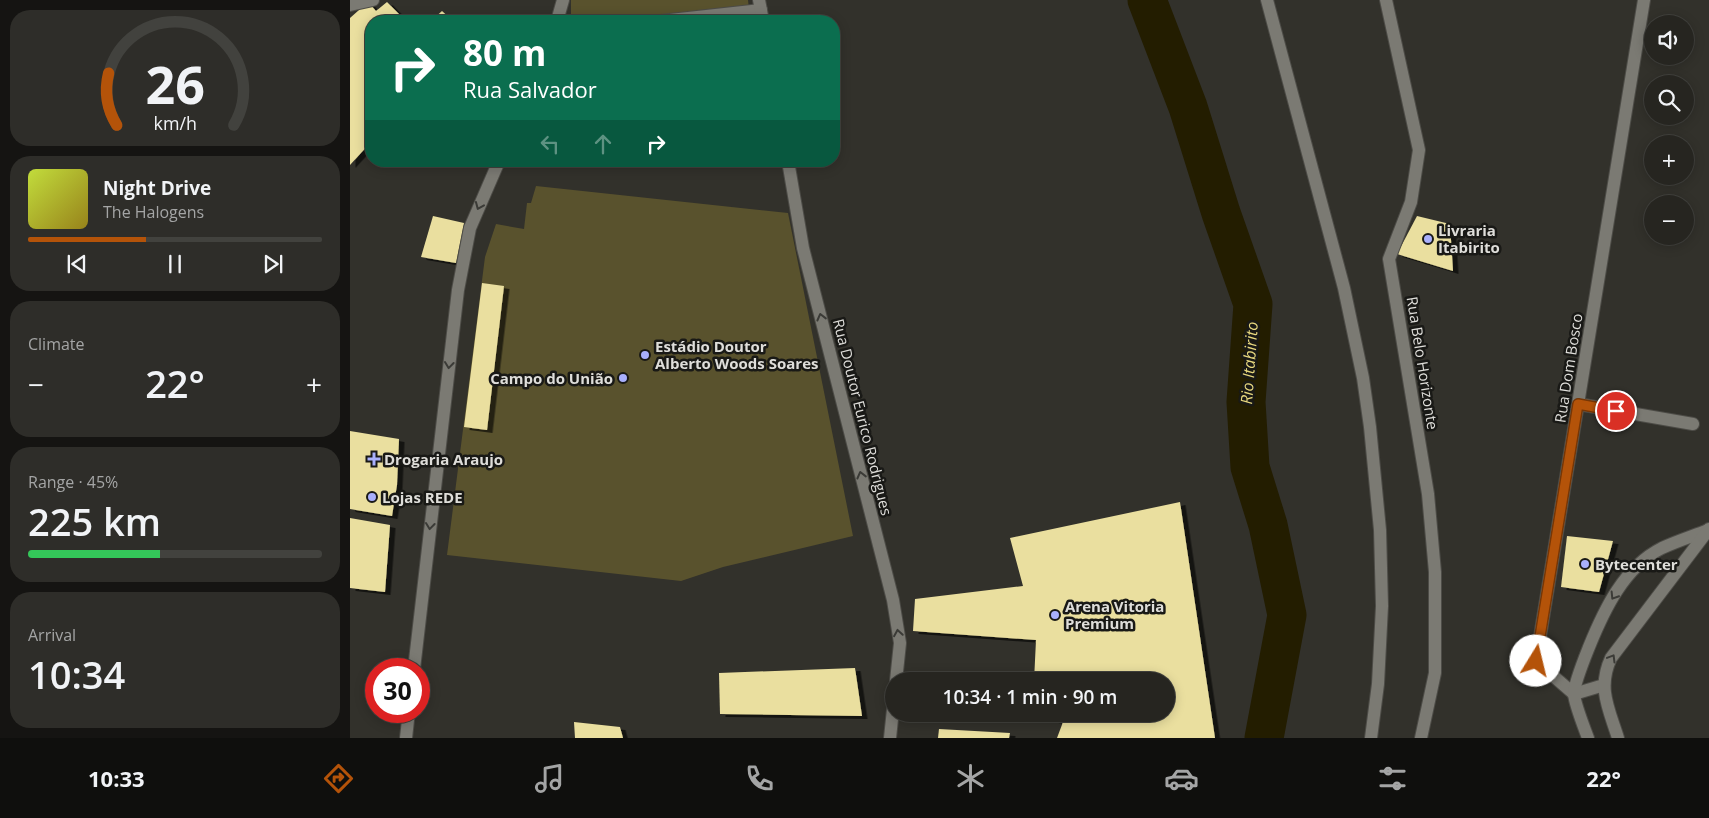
<!DOCTYPE html>
<meta charset="utf-8">
<style>
:root{--surface:#262520;--page:#2e2d29;--text:#f1f3f6;--muted:#a4a5a5;--line:#42423e;--accent:#b45309}
body{margin:0;font-family:"Open Sans",sans-serif;background:var(--page);color:var(--text);height:100vh;display:flex;flex-direction:column;font-size:19px;white-space:nowrap}
*{box-sizing:border-box;margin:0}
p{font-size:16px;color:var(--muted)}
.icon{flex:none;width:28px;height:28px;fill:none;stroke:currentColor;stroke-width:2;stroke-linecap:round;stroke-linejoin:round}
.map{position:relative;flex:1;overflow:hidden}
.side{display:flex;flex-direction:column;gap:10px;padding:10px;background:#151412;width:350px}
.side>*{flex:none}
.banner{position:absolute;left:15px;top:15px;width:475px;height:152px;border-radius:20px;box-shadow:0 2px 12px #0003,0 0 0 1px var(--line);background:#0b6e4f;color:#fff;overflow:hidden}
.buttons{position:absolute;left:1294px;top:15px;display:grid;gap:10px}
.buttons a{display:grid;place-items:center;width:50px;height:50px;border-radius:50%;background:var(--surface);box-shadow:0 2px 12px #0003,0 0 0 1px var(--line);font-size:25px}
.speed{position:absolute;left:15px;top:658px;display:flex;gap:10px;font-size:25px;font-weight:700;text-align:center}
.speed>*{display:grid;place-content:center;width:65px;height:65px;border-radius:50%;background:var(--surface);box-shadow:0 2px 12px #0003,0 0 0 1px var(--line);line-height:1}
.speed .limit{border:8px solid #d22;background:#fff;color:#111}
.pin{position:absolute;display:grid;place-items:center;width:42px;height:42px;color:#fff;margin:-21px;border:2px solid #fff;border-radius:50%;box-shadow:0 1px 5px #0007}
.me{position:absolute;width:55px;margin:-28px;rotate:9deg;stroke-linejoin:round;filter:drop-shadow(0 0 4px #0008)}
.turn{display:flex;align-items:center;gap:18px;height:105px;padding:0 15px;font-size:22px}
.turn .icon{width:65px;height:65px;stroke-width:2.5}
.turn b{display:block;font-size:35px;line-height:42px}
.lanes{display:flex;align-items:center;height:48px;padding:0 15px;background:#0003;justify-content:center;gap:25px;direction:ltr}
.lanes .off{opacity:.35}
.big{font-size:38px;font-weight:600;line-height:1.1}
.side .widget{flex:1;display:flex;flex-direction:column;justify-content:center;gap:8px;min-width:0;padding:0 18px;border-radius:20px;background:var(--page)}
.side .dial{align-items:center;gap:0}
.dial svg{height:130px;overflow:visible;fill:none;stroke:var(--line);stroke-width:7;stroke-linecap:round;text-anchor:middle}
.dial text{fill:var(--text);stroke:none}
.song{display:flex;align-items:center;gap:15px}
.cover{width:60px;height:60px;border-radius:8px;background:linear-gradient(135deg,hsl(70 70% 55%),hsl(50 70% 35%))}
.played{height:5px;border-radius:2px;background:linear-gradient(90deg,var(--accent) 40%,var(--line) 40%)}
.keys{display:flex;justify-content:space-around;direction:ltr}
.heat{display:flex;justify-content:space-between;align-items:center;font-size:28px;direction:ltr}
.charge{height:8px;border-radius:4px;background:linear-gradient(90deg,#34c759 45%,var(--line) 0)}
.trip{position:absolute;left:535px;top:672px;width:290px;height:50px;border-radius:25px;background:var(--surface);box-shadow:0 2px 12px #0003,0 0 0 1px var(--line);font-weight:600;line-height:50px;text-align:center}
.menu{display:flex;height:80px;justify-content:space-around;align-items:center;background:#0f0f0d;color:var(--muted)}
.menu .icon{width:35px;height:35px}
.menu .selected{color:var(--accent)}
.menu b{font-size:22px;color:var(--text)}
main{display:flex;flex:1;min-height:0}
.map>svg:first-child{display:block}
.green{fill:#59522d}
.lines{fill:none;stroke-linecap:round;stroke-linejoin:round}
.river{stroke:#231d00;stroke-width:39}
.building{fill:#eadf9f;filter:url(#shadow)}
.minor-casing{stroke:#4d4c47;stroke-width:14}
.tertiary-casing{stroke:#4d4c47;stroke-width:14}
.secondary-casing{stroke:#4d4c47;stroke-width:14}
.minor{stroke:#7b7a73;stroke-width:12}
.tertiary{stroke:#7b7a73;stroke-width:12}
.secondary{stroke:#7b7a73;stroke-width:12}
.oneway{stroke:#3b3b37}
.route-casing{stroke:#753606;stroke-width:12}
.route{stroke:#b45309;stroke-width:9}
.poi-dot{fill:#a9b0fc;stroke:#191916;stroke-width:2}
.labels{text-anchor:middle;dominant-baseline:central;stroke-width:5;stroke-linejoin:round;paint-order:stroke}
.poi-label{font-size:15px;font-weight:bold;fill:#dfdeda;stroke:#191916;text-anchor:start}
.street-label{font-size:15px;fill:#dfdeda;stroke:#191916}
.water-label{font-size:16px;font-style:italic;fill:#e8d87e;stroke:#191916}
</style>
<main>
<section class="side">
<div class="widget dial"><svg viewBox="0 0 100 80">
<path d="M14 69A42 42 0 1 1 86 69"/>
<path d="M14 69A42 42 0 0 1 9 37" stroke="#b45309"/>
<text x="50" y="56" font-size="32" font-weight="700">26</text>
<text x="50" y="72" font-size="11">km/h</text>
</svg></div>
<div class="widget">
<div class="song"><i class="cover"></i><div><b>Night Drive</b><p>The Halogens</p></div></div>
<div class="played"></div>
<div class="keys"><svg class="icon" aria-label="previous" viewBox="0 0 24 24"><path d="M18 5L8 12l10 7zM5 5v14"/></svg><svg class="icon" aria-label="pause" viewBox="0 0 24 24"><path d="M8 5v14M16 5v14"/></svg><svg class="icon" aria-label="next" viewBox="0 0 24 24"><path d="M6 5l10 7-10 7zM19 5v14"/></svg></div>
</div>
<div class="widget"><p>Climate</p>
<div class="heat"><a>−</a><b class="big">22°</b><a>+</a></div>
</div>
<div class="widget"><p>Range · 45%</p><b class="big">225 km</b><div class="charge"></div></div>
<div class="widget"><p>Arrival</p><b class="big">10:34</b></div>
</section>
<div class="map">
<svg width="1359" height="738" viewBox="0 0 1359 738">
<defs>
<filter id="shadow"><feDropShadow dx="5.5" dy="3" stdDeviation="0" flood-color="#0009"/></filter>
</defs>
<rect width="100%" height="100%" fill="#32312b"/>
<g class="green">
<path d="M221,0H398L399,9L251,21H221Z"/>
<path d="M186,186L438,213L503,536L373,567L331,581L97,555L135,257L146,224L174,229L177,203H181Z"/>
</g>
<g class="lines">
<path class="river" d="M797,0L838,107L871,213L903,304L896,402L900,467L918,525L937,615L914,738"/>
</g>
<g class="building">
<path d="M18,2L26,11L37,2L56,21H21V142L0,165V18Z"/>
<path d="M92,11L103,21H81Z"/>
<path d="M83,216L114,223L106,263L71,257Z"/>
<path d="M1067,216L1100,224L1103,271L1047,254Z"/>
<path d="M132,283L154,286L137,430L114,427Z"/>
<path d="M0,431L49,439L47,485L42,516L0,509Z"/>
<path d="M830,502L865,738H707L713,722L682,716V714H816V681H684L686,640L563,631L565,599L673,586L660,538Z"/>
<path d="M0,518L40,525L35,592L0,588Z"/>
<path d="M1217,536L1263,541L1249,592L1211,587Z"/>
<path d="M505,668L512,716L370,714L369,673Z"/>
<path d="M224,722L270,727L273,738H225Z"/>
<path d="M589,729L660,733L659,738H588Z"/>
</g>
<g class="lines">
<defs>
<g id="minor">
<path d="M0,5L23,0"/>
<path d="M311,21L411,10"/>
<path d="M1228,404L1343,424"/>
<path d="M1254,685L1224,694L1186,661L1294,0"/>
<path d="M1238,738C1234,727 1225,705 1224,694C1224,684 1235,657 1239,647C1254,610 1274,567 1312,548C1327,541 1343,536 1358,530"/>
<path d="M1268,738C1259,709 1247,688 1261,658L1359,529"/>
</g>
<g id="tertiary">
<path d="M917,0L994,288L1013,378L1020,427L1030,530L1032,606L1028,684L1021,738"/>
<path d="M1036,0L1069,150L1061,202L1039,259L1078,494L1085,572V673L1071,738"/>
</g>
<g id="secondary">
<path d="M409,0L413,21"/>
<path d="M207,21L213,0"/>
<path d="M438,161L453,248L543,600L550,643L546,681"/>
<path d="M64,669L108,290L120,228L149,161"/>
<path d="M56,738L59,711"/>
<path d="M540,738L544,700"/>
</g>
</defs>
<use href="#minor" class="minor-casing"/>
<use href="#tertiary" class="tertiary-casing"/>
<use href="#secondary" class="secondary-casing"/>
<use href="#minor" class="minor"/>
<use href="#tertiary" class="tertiary"/>
<use href="#secondary" class="secondary"/>
</g>
<defs><path id="oneway-chevron" d="M-2-3.5L2.5 0L-2 3.5" fill="none" stroke-width="1.6" stroke-linecap="round" stroke-linejoin="round" transform="scale(1.25)"/></defs>
<g class="oneway">
<use href="#oneway-chevron" transform="translate(129 206) rotate(113)"/>
<use href="#oneway-chevron" transform="translate(471 317) rotate(-104)"/>
<use href="#oneway-chevron" transform="translate(99 365) rotate(97)"/>
<use href="#oneway-chevron" transform="translate(511 475) rotate(-104)"/>
<use href="#oneway-chevron" transform="translate(80 526) rotate(97)"/>
<use href="#oneway-chevron" transform="translate(1264 596) rotate(122)"/>
<use href="#oneway-chevron" transform="translate(548 633) rotate(-99)"/>
<use href="#oneway-chevron" transform="translate(1262 658) rotate(-59)"/>
</g>
<g class="lines">
<defs>
<path id="route" d="M1186,661L1228,404L1266,411"/>
</defs>
<use href="#route" class="route-casing"/>
<use href="#route" class="route"/>
</g>
<g class="poi-dot">
<circle cx="1078" cy="239" r="5"/>
<circle cx="295" cy="355" r="5"/>
<circle cx="273" cy="378" r="5"/>
<path d="M21.5 451.5h5v5h5v5h-5v5h-5v-5h-5v-5h5z"/>
<circle cx="22" cy="497" r="5"/>
<circle cx="1235" cy="564" r="5"/>
<circle cx="705" cy="615" r="5"/>
</g>
<g class="labels">
<g class="poi-label">
<text x="1088" y="230">Livraria<tspan x="1088" dy="17">Itabirito</tspan></text>
<text x="305" y="346">Estádio Doutor<tspan x="305" dy="17">Alberto Woods Soares</tspan></text>
<text x="263" y="378" text-anchor="end">Campo do União</text>
<text x="34" y="459">Drogaria Araujo</text>
<text x="32" y="497">Lojas REDE</text>
<text x="1245" y="564">Bytecenter</text>
<text x="715" y="606">Arena Vitoria<tspan x="715" dy="17">Premium</tspan></text>
</g>
<g class="street-label">
<text transform="translate(1073 363) rotate(81)">Rua Belo Horizonte</text>
<text transform="translate(1218 368) rotate(-81)">Rua Dom Bosco</text>
<text transform="translate(513 417) rotate(76)">Rua Doutor Eurico Rodrigues</text>
</g>
<g class="water-label">
<text transform="translate(899 363) rotate(-86)">Rio Itabirito</text>
</g>
</g>
</svg>
<div class="buttons">
<a><svg class="icon" aria-label="sound" viewBox="0 0 24 24"><path d="M4 9h4l5-4v14l-5-4H4zM17 9q2 3 0 6"/></svg></a>
<a><svg class="icon" aria-label="search" viewBox="0 0 24 24"><circle cx="10" cy="10" r="6"/><path d="M15 15l6 6"/></svg></a>
<a>+</a>
<a>−</a>
</div>
<div class="speed"><div class="limit">30</div></div>
<div class="pin" style="left:1266px;top:411px;background:#d93025"><svg class="icon" aria-label="arrive" viewBox="0 0 24 24"><path d="M6 21V4h12l-3 4 3 4H6"/></svg></div>
<svg class="me" style="left:1186px;top:661px" viewBox="-20 -20 40 40"><circle r="19" fill="#fff"/><path d="M0-13L10 11 0 6-10 11z" fill="#b45309"/></svg>
<div class="trip">10:34 · 1 min · 90 m</div>
<div class="banner">
<div class="turn"><svg class="icon" aria-label="right" viewBox="0 0 24 24"><path d="M7 20v-9h11M14 6l5 5-5 5"/></svg><div><b>80 m</b>Rua Salvador</div></div>
<div class="lanes"><svg class="icon off" aria-label="left" viewBox="0 0 24 24"><path d="M17 20v-9H6M10 6l-5 5 5 5"/></svg><svg class="icon off" aria-label="ahead" viewBox="0 0 24 24"><path d="M12 20V5M6 11l6-6 6 6"/></svg><svg class="icon" aria-label="right" viewBox="0 0 24 24"><path d="M7 20v-9h11M14 6l5 5-5 5"/></svg></div>
</div>
</div>
</main>
<nav class="menu">
<b>10:33</b>
<svg class="icon selected" aria-label="directions" viewBox="0 0 24 24"><path d="M12 3l9 9-9 9-9-9zM9 14v-3h6M13 9l2 2-2 2"/></svg>
<svg class="icon" aria-label="music" viewBox="0 0 24 24"><path d="M9 18V5l10-2v13"/><circle cx="6" cy="18" r="3"/><circle cx="16" cy="16" r="3"/></svg>
<svg class="icon" aria-label="phone" viewBox="0 0 24 24"><path d="M5 4h4l2 5-3 2q2 4 5 5l2-3 5 2v4C11 20 4 13 5 4z"/></svg>
<svg class="icon" aria-label="climate" viewBox="0 0 24 24"><path d="M12 3v18M4 7l16 10M4 17L20 7"/></svg>
<svg class="icon" aria-label="car" viewBox="0 0 24 24"><path d="M5 17H2v-5l4-1 3-4h7l3 4 3 1v5h-3M9 17h6M6 11h13"/><circle cx="7" cy="17" r="2"/><circle cx="17" cy="17" r="2"/></svg>
<svg class="icon" aria-label="filters" viewBox="0 0 24 24"><path d="M4 7h16M4 17h16"/><circle cx="9" cy="7" r="2"/><circle cx="15" cy="17" r="2"/></svg>
<b>22°</b>
</nav>
